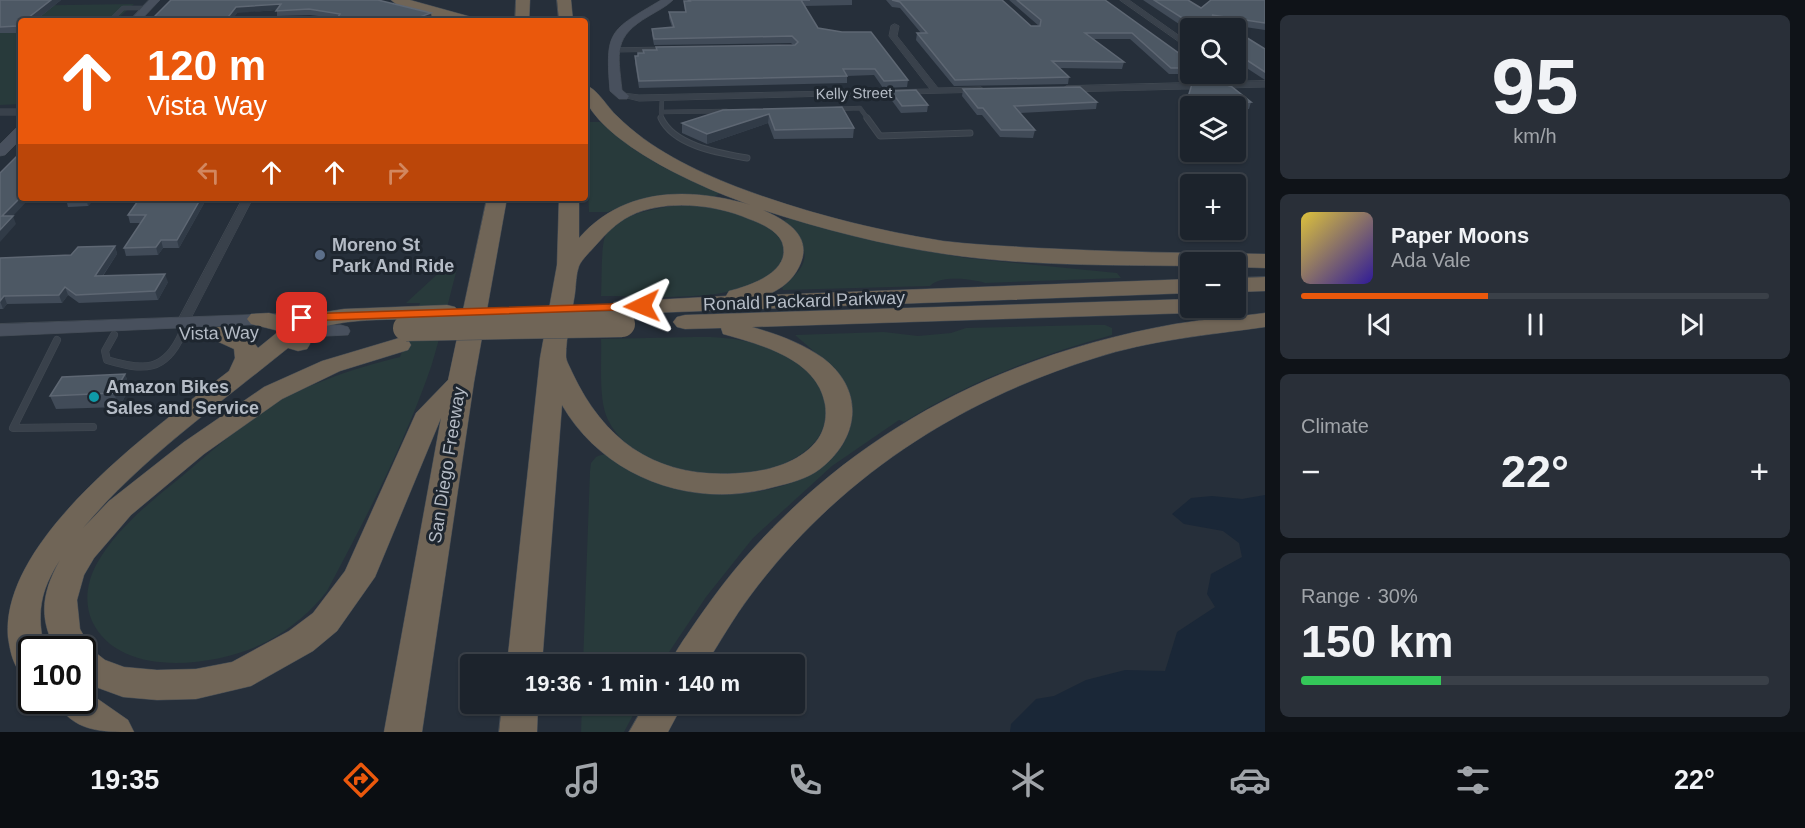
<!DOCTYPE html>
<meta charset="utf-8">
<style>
:root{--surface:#1c232c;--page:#292f38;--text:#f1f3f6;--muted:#a0a4a9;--line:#3a4048;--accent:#ea580c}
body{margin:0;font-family:Helvetica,sans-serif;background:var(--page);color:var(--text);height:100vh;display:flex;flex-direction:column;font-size:22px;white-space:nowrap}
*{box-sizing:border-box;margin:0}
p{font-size:20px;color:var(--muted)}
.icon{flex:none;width:33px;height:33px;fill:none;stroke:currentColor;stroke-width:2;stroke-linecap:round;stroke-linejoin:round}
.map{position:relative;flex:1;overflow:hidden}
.side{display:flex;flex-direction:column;gap:15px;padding:15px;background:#0f1318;width:540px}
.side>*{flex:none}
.hud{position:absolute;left:18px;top:18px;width:570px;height:183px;border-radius:6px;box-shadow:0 2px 4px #0004,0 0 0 2px var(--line);background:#ea580c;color:#fff;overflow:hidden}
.buttons{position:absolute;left:1180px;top:18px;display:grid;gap:12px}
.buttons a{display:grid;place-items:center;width:66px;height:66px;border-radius:6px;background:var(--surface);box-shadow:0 2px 4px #0004,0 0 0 2px var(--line);font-size:30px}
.speed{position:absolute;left:18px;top:636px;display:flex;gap:12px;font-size:30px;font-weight:700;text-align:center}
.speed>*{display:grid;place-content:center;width:78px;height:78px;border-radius:50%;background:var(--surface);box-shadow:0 2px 4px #0004,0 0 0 2px var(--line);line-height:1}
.speed .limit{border:3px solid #111;border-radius:9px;background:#fff;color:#111}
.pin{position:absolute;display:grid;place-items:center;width:51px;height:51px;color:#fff;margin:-26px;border-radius:12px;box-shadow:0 3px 9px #0006}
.me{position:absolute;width:66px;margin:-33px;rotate:268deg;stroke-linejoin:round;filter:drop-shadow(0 0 4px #0008)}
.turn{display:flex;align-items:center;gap:21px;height:126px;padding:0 30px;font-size:27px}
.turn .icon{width:78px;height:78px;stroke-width:2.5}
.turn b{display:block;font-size:42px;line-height:51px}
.lanes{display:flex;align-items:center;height:57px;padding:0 30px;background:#0003;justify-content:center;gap:30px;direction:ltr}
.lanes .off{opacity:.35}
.big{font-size:45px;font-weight:700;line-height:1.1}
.side .tile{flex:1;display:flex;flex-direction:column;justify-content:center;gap:9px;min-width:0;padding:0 21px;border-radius:9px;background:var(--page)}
.side .dial{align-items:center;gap:0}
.dial b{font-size:78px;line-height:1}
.song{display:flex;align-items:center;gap:18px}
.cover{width:72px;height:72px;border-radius:9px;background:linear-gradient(135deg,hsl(50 70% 55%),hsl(250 70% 35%))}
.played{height:6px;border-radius:3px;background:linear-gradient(90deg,var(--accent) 40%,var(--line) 40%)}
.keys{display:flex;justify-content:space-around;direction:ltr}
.heat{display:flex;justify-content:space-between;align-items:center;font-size:33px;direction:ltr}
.charge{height:9px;border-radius:4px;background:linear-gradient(90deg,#34c759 30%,var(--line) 0)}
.trip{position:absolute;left:460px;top:654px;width:345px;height:60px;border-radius:6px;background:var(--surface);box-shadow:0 2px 4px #0004,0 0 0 2px var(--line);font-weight:700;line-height:60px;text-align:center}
.tabs{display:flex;height:96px;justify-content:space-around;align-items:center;background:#0b0e12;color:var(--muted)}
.tabs .icon{width:42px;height:42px}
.tabs .selected{color:var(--accent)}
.tabs b{font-size:27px;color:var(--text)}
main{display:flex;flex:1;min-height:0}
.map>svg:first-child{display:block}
.green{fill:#283a3b}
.water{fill:#1a2737}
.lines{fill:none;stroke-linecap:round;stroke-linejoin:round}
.lane-far2-casing{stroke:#424a53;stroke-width:4.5}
.lane-far1-casing{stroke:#424a53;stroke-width:7}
.lane-casing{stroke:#424a53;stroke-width:8}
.street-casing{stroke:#424a53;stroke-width:1}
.secondary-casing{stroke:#424a53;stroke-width:1}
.highway-casing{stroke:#444c55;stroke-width:1}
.lane-far2{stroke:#39414b;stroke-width:4}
.lane-far1{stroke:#39414b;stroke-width:5}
.lane{stroke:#39414b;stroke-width:7}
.street{fill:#39414b;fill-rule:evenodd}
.secondary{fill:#48505d;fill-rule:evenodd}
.highway{fill:#706557;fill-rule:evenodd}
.highway-bridge-casing{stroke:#444c55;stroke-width:27;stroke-linecap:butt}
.highway-bridge{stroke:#706557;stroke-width:26}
.wall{fill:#414b58}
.shaded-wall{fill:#313b47}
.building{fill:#4d5864;stroke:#5e6773;stroke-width:1.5}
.route{fill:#ea580c;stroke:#983908;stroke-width:1.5}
.service-dot{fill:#5c6f8a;stroke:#1e262f;stroke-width:2}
.culture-dot{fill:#0f9aa8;stroke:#1e262f;stroke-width:2}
.labels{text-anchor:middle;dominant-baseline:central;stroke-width:6;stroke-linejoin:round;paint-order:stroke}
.far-street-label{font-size:15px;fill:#b5bcc6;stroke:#1e262f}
.poi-label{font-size:18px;font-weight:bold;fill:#b5bcc6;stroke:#1e262f;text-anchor:start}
.street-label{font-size:18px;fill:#b5bcc6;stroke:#1e262f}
</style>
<main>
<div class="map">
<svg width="1265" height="732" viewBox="0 0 1265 732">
<rect width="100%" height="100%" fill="#262f3a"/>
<g class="green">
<path d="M134,4L115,21H21V104L0,105V6Z"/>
<path d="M585,122H600L635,150L663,167L720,193L714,197H656L633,202L608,212H589Z"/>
<path d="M673,206C686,206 701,204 714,207C735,211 782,223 784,250C784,262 774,273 764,279C726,303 645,296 601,296C602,280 601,254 604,240C609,216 653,209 673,206Z"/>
<path d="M791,218L914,249L966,258L1117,273L1121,278L985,283C971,279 941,275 930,286L783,290L782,287C815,261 809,247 782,221Z"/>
<path d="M444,265L457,269C448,302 441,335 431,367C404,445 366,518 327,591C312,611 290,629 268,641C221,666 120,681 92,621C84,603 87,582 96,565C116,529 150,502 181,477C207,455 232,434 258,413C301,386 351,369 400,357L420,303H406L443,269Z"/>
<path d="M1090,325H1105L1112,328V335C1039,355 969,382 904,422L899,420L832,466L753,538L706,597L661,664H583L590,471L591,463L596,457C600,455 604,454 609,455C617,458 625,466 632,471C645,479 663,485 678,488C701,493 724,496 746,493C793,489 855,463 852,408C851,377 817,355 795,335L884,332L918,336L951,333L966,328Z"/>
<path d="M695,337C736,336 772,343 805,369C816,378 826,391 826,407C826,421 823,434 813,444C766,493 640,484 608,420C598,400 602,361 601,339Z"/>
<path d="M582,704H639L624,732H581Z"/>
</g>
<path class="water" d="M1265,495V732H1010L1011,724L1036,699L1054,696L1086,680L1125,670L1165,671L1177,632L1215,607L1207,594L1211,574L1242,557L1239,543L1223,531L1184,524L1172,514L1191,498L1212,496L1242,499Z"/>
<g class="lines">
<defs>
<g id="lane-far2">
<path d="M110,21L123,8H147"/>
<path d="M835,109L860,108L868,119"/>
<path d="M661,112L727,111"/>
<path d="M661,119L662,98"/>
</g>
<g id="lane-far1">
<path d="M661,118C674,146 719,153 747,158"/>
<path d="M867,118L880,136L970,133"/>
</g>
<g id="lane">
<path d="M114,335L105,351L107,360C144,371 165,372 182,334"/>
<path d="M57,340L13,428L93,427"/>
</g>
<g id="street">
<path d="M1120,0H1129L1191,44V50Z"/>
<path d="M895,24L899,26L897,36L938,88L981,87L985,90L984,92L639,101L619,96L623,93L639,95L930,89L889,36L891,26Z"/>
<path d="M674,47H677V51L613,52L609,50L613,48Z"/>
<path d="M1265,81V87L1066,92L1062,89L1066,86Z"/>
<rect x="0" y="109" width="21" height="6"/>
<path d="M243,198H253L189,322L183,326L179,325L177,322Z"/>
</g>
<g id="secondary">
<path d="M149,0H160L140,21H129Z"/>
<path d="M661,0H673C666,7 657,11 649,16C613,37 618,52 622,90L629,96L627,99H619L610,91C605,30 609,31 661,0Z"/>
<path d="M21,127V139L5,155L0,156V144L16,128Z"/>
<path d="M327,312L333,313L336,317L333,321L0,336V324Z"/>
<path d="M341,325L348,327L350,331L348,335L286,338L279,336L277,332L279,328L286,326Z"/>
</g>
<g id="highway">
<path d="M391,0H410L475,18L477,21C455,21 407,16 391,0Z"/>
<path d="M516,0H530L529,21H515Z"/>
<path d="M557,0H571L573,21H559Z"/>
<path d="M585,85C597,88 607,107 617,116C650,149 694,170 737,187C803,212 873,230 943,241C975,245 1007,246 1038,248C1114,252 1189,253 1265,254V268L1236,267V262H1191V266C1109,265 1025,266 945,254C883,245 822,229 763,210C788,221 814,237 799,267C792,281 781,289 767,295L1191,279V293L622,314L614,312L610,307L614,302L726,296L729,291C749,286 793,272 782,242C777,230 760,223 749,219C715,204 664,199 630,216C616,223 606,234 596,245C591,251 582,259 579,266C576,274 576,285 575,293C572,313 566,336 566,356C566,361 570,367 572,372C608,449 666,482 751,472C775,469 803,460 818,439C825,429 827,416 825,404C817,359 762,345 723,334L721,328L685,329L677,327L673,322L677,317L685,315L1191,299V308H1202L1199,311L1191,313L752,327C777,334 802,343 823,358C865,390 860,438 820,469C807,479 790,483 774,487C694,510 604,478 562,405L542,664H507L540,358L557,265L559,198H579V238C624,187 689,187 751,205C704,189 611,148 587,103C584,98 585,91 585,85Z"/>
<path d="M487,198H507L474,382L422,732H384L441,418L375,577L337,631L313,651L251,686L196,699L157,700L123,697L82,682V650H56C38,617 42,592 60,560C40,591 36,614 45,650H32V675L19,671C12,661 10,650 8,637C0,537 160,424 229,371L235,358L234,349L210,338L207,333L210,328C228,324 248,333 258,348L279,331L251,324L247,319L251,314L269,313L296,320L312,314L344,309L447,305L455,307L459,312L455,317L447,319C413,320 338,316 311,332L310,344L307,349L298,351L288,348C218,405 141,459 83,528L109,501L184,442L264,387L322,361L399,338L408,340L411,345L408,350L340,371L282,399L204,454L131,515L94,558L84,575L77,600L80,629L91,649L105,660L124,667L157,670L196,669L232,662L289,631L313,613L345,571L416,413L448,380Z"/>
<path d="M1265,277V291L1236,292V278Z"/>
<path d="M1265,313V327C1208,335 1150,340 1095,358C957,401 837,479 750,596C734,617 720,642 706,664H670C675,651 685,638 693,626C711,600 729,575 751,551C865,424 1008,354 1175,324C1205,319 1235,317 1265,313Z"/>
<path d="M82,688L128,720L134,732C100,732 73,732 55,700H82Z"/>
<path d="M502,704H538L537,732H499Z"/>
<path d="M645,704H683L668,732H629Z"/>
</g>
</defs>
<use href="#lane-far2" class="lane-far2-casing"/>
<use href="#lane-far1" class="lane-far1-casing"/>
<use href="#lane" class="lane-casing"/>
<use href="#street" class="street-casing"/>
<use href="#secondary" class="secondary-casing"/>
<use href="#highway" class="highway-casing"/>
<use href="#lane-far2" class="lane-far2"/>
<use href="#lane-far1" class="lane-far1"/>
<use href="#lane" class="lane"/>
<use href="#street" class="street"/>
<use href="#secondary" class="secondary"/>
<use href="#highway" class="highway"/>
<defs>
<path id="highway-bridge" d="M406,328L622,324"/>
</defs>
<use href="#highway-bridge" class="highway-bridge-casing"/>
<use href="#highway-bridge" class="highway-bridge"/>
</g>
<g class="wall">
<path d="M0,0H61L20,33H0Z"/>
<path d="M378,0L432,19L327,17L310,15L277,16V10L237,13L231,21H150Z"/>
<path d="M687,0H852V5L804,6L818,28L908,80L907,87L883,88L874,75L847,76V83L639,88L635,63V56H638L643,53V50H656V47L793,45L791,43L654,45L652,35V29L672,27L669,18V12H685L684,1H687Z"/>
<path d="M886,0H1002L1031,26H1039L1009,0H1105L1191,62V74H1208L1206,80L1192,81L1194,74H1169L1130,39H1093L1124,62L1122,69L1059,68L1069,77L1068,84L954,86L916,40L917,33H921L900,8L892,7Z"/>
<path d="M1143,0H1188L1201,8L1265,0V30L1225,24L1232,28H1191V32Z"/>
<path d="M1236,31L1265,49V80L1236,61Z"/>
<path d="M1192,84L1251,102L1249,109L1236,110V106H1195L1186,104Z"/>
<path d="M963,89L1097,102L1096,109L1020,113L1035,130L1033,138L1000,137L982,115H977L962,96Z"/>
<path d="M891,91L928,105L927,112L901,113L890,98Z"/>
<path d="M842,107L854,128L853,138L774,139L768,123L707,144L682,133V123L723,110Z"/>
<path d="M66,198H95L88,206L68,207L66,199Z"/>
<path d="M131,198H207L179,248H163L158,255L126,256L124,248L141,223H130L128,215L140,198Z"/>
<path d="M286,198H317L316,200L287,201Z"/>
<path d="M115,246L117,254L103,276L168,282L158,300L79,303L68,295L62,303L7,304L3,309H0V258L71,255Z"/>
<path d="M125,374L130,388L119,407L56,409L50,396Z"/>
</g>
<g class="shaded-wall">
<path d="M51,0H61L35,21H24Z"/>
<path d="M281,4L282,9L237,13L231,21H225L236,7Z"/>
<path d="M431,13L432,19L427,21H409Z"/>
<path d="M21,23V32L20,33L17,26Z"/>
<path d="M769,114L768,123L707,144V134Z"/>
<path d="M21,197V198H30L13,216L16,224L0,242V230L2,216Z"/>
<path d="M86,198H95L88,206Z"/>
<path d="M201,198H207L179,248L177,240Z"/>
<path d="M161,240L163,248L158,255L156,247Z"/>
<path d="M115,246L117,254L97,284L95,276Z"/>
<path d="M165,274L168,282L158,300L155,291Z"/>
<path d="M65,287L68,295L62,303L59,295Z"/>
<path d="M4,296L7,304L3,309L0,301Z"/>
<path d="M125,374L130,388L119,407L114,393Z"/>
</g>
<g class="building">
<path d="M0,0H51L24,21H21V23L17,26L0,27Z"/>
<path d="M171,0H378L431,13L409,21H269L272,17H338L340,14L309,9L276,11L281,4L236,7L225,21H150Z"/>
<path d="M689,0H810H801L818,28L842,32H871L908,80L884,81L875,69H843L847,76L639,81L635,56H638V53H644L643,50H657L656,47L795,45L798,42L792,36L654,39L652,29L674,27L669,12H686L684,1H690Z"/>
<path d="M892,0H1002L1031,26H1040L1041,20L1017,0H1105L1191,62V68H1171L1132,33H1085L1124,62L1052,61L1069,77L955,80L917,33H927L900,2Z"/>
<path d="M1154,0H1188L1201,8L1211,0H1265V23L1212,15L1232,28H1198Z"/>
<path d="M1236,31L1265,49V72L1236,53Z"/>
<path d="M1222,83L1232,87L1251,102L1201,103L1196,99L1188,97L1192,84Z"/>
<path d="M1080,87L1097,102L1014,106L1035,130H1001L983,108H978L963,89Z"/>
<path d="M916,90L928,105L902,106L891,91Z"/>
<path d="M842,107L854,128L775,130L769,114L707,134L682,123L723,110Z"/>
<path d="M21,152V197L2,216H13L0,230V173Z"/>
<path d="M66,198H86L66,199Z"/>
<path d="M140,198H201L177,240H161L156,247L124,248L146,215H128Z"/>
<path d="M115,246L95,276L165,274L155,291L76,295L65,287L59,295L4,296L0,301V258L71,255L78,247Z"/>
<path d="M125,374L114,393L50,396L62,377Z"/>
</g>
<path class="route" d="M642,303L646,304L648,306L646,309L302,321L295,318L302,314Z"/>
<circle class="service-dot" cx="320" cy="255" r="6"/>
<circle class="culture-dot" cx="94" cy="397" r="6"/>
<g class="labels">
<g class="far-street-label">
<text transform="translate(854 93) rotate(-1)">Kelly Street</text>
</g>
<g class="poi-label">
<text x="332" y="245">Moreno St<tspan x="332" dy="21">Park And Ride</tspan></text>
<text x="106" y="387">Amazon Bikes<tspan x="106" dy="21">Sales and Service</tspan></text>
</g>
<g class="street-label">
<text transform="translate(804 301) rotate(-2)">Ronald Packard Parkway</text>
<text transform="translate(219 333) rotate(-1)">Vista Way</text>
<text transform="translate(447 465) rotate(-81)">San Diego Freeway</text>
</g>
</g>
</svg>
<div class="buttons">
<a><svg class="icon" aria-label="search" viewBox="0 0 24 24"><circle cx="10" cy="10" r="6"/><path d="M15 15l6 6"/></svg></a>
<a><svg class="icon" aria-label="layers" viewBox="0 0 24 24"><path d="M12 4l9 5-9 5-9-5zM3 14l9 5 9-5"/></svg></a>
<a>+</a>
<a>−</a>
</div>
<div class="speed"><div class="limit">100</div></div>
<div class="pin" style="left:302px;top:318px;background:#d93025"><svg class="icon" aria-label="arrive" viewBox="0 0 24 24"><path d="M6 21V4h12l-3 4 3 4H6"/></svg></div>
<svg class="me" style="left:642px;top:306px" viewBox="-20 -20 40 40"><path d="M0-17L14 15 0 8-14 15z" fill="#ea580c" stroke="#fff" stroke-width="4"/></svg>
<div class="trip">19:36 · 1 min · 140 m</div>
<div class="hud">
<div class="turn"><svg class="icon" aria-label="ahead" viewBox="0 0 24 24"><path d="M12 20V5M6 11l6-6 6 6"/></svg><div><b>120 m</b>Vista Way</div></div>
<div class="lanes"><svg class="icon off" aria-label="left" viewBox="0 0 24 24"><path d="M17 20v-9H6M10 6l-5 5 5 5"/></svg><svg class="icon" aria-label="ahead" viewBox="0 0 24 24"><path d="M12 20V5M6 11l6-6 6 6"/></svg><svg class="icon" aria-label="ahead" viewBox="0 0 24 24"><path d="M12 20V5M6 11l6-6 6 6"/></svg><svg class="icon off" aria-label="right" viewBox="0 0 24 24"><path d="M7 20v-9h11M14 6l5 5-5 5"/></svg></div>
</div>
</div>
<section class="side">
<div class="tile dial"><b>95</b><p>km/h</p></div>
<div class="tile">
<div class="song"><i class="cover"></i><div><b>Paper Moons</b><p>Ada Vale</p></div></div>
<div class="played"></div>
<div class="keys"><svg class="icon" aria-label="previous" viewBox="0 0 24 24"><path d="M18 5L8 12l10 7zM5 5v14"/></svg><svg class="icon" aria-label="pause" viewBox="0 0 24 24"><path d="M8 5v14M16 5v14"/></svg><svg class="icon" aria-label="next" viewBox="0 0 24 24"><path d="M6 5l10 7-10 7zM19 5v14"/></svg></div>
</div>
<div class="tile"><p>Climate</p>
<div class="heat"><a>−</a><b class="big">22°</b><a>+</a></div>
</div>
<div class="tile"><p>Range · 30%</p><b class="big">150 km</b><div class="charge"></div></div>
</section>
</main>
<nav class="tabs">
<b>19:35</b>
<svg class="icon selected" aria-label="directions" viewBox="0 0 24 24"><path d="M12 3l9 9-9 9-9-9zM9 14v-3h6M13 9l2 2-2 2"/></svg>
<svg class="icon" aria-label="music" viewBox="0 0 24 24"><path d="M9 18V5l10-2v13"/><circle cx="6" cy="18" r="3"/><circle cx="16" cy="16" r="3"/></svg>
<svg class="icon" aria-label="phone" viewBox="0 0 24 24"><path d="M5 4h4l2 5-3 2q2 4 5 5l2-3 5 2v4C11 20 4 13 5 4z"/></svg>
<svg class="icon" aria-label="climate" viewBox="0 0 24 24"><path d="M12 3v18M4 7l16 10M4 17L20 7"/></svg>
<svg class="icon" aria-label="car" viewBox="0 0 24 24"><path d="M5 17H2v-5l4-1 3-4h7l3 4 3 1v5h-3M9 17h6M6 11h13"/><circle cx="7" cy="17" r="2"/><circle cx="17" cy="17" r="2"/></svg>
<svg class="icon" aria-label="filters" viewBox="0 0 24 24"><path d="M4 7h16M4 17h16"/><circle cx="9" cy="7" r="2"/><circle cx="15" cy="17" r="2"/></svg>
<b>22°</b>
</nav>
